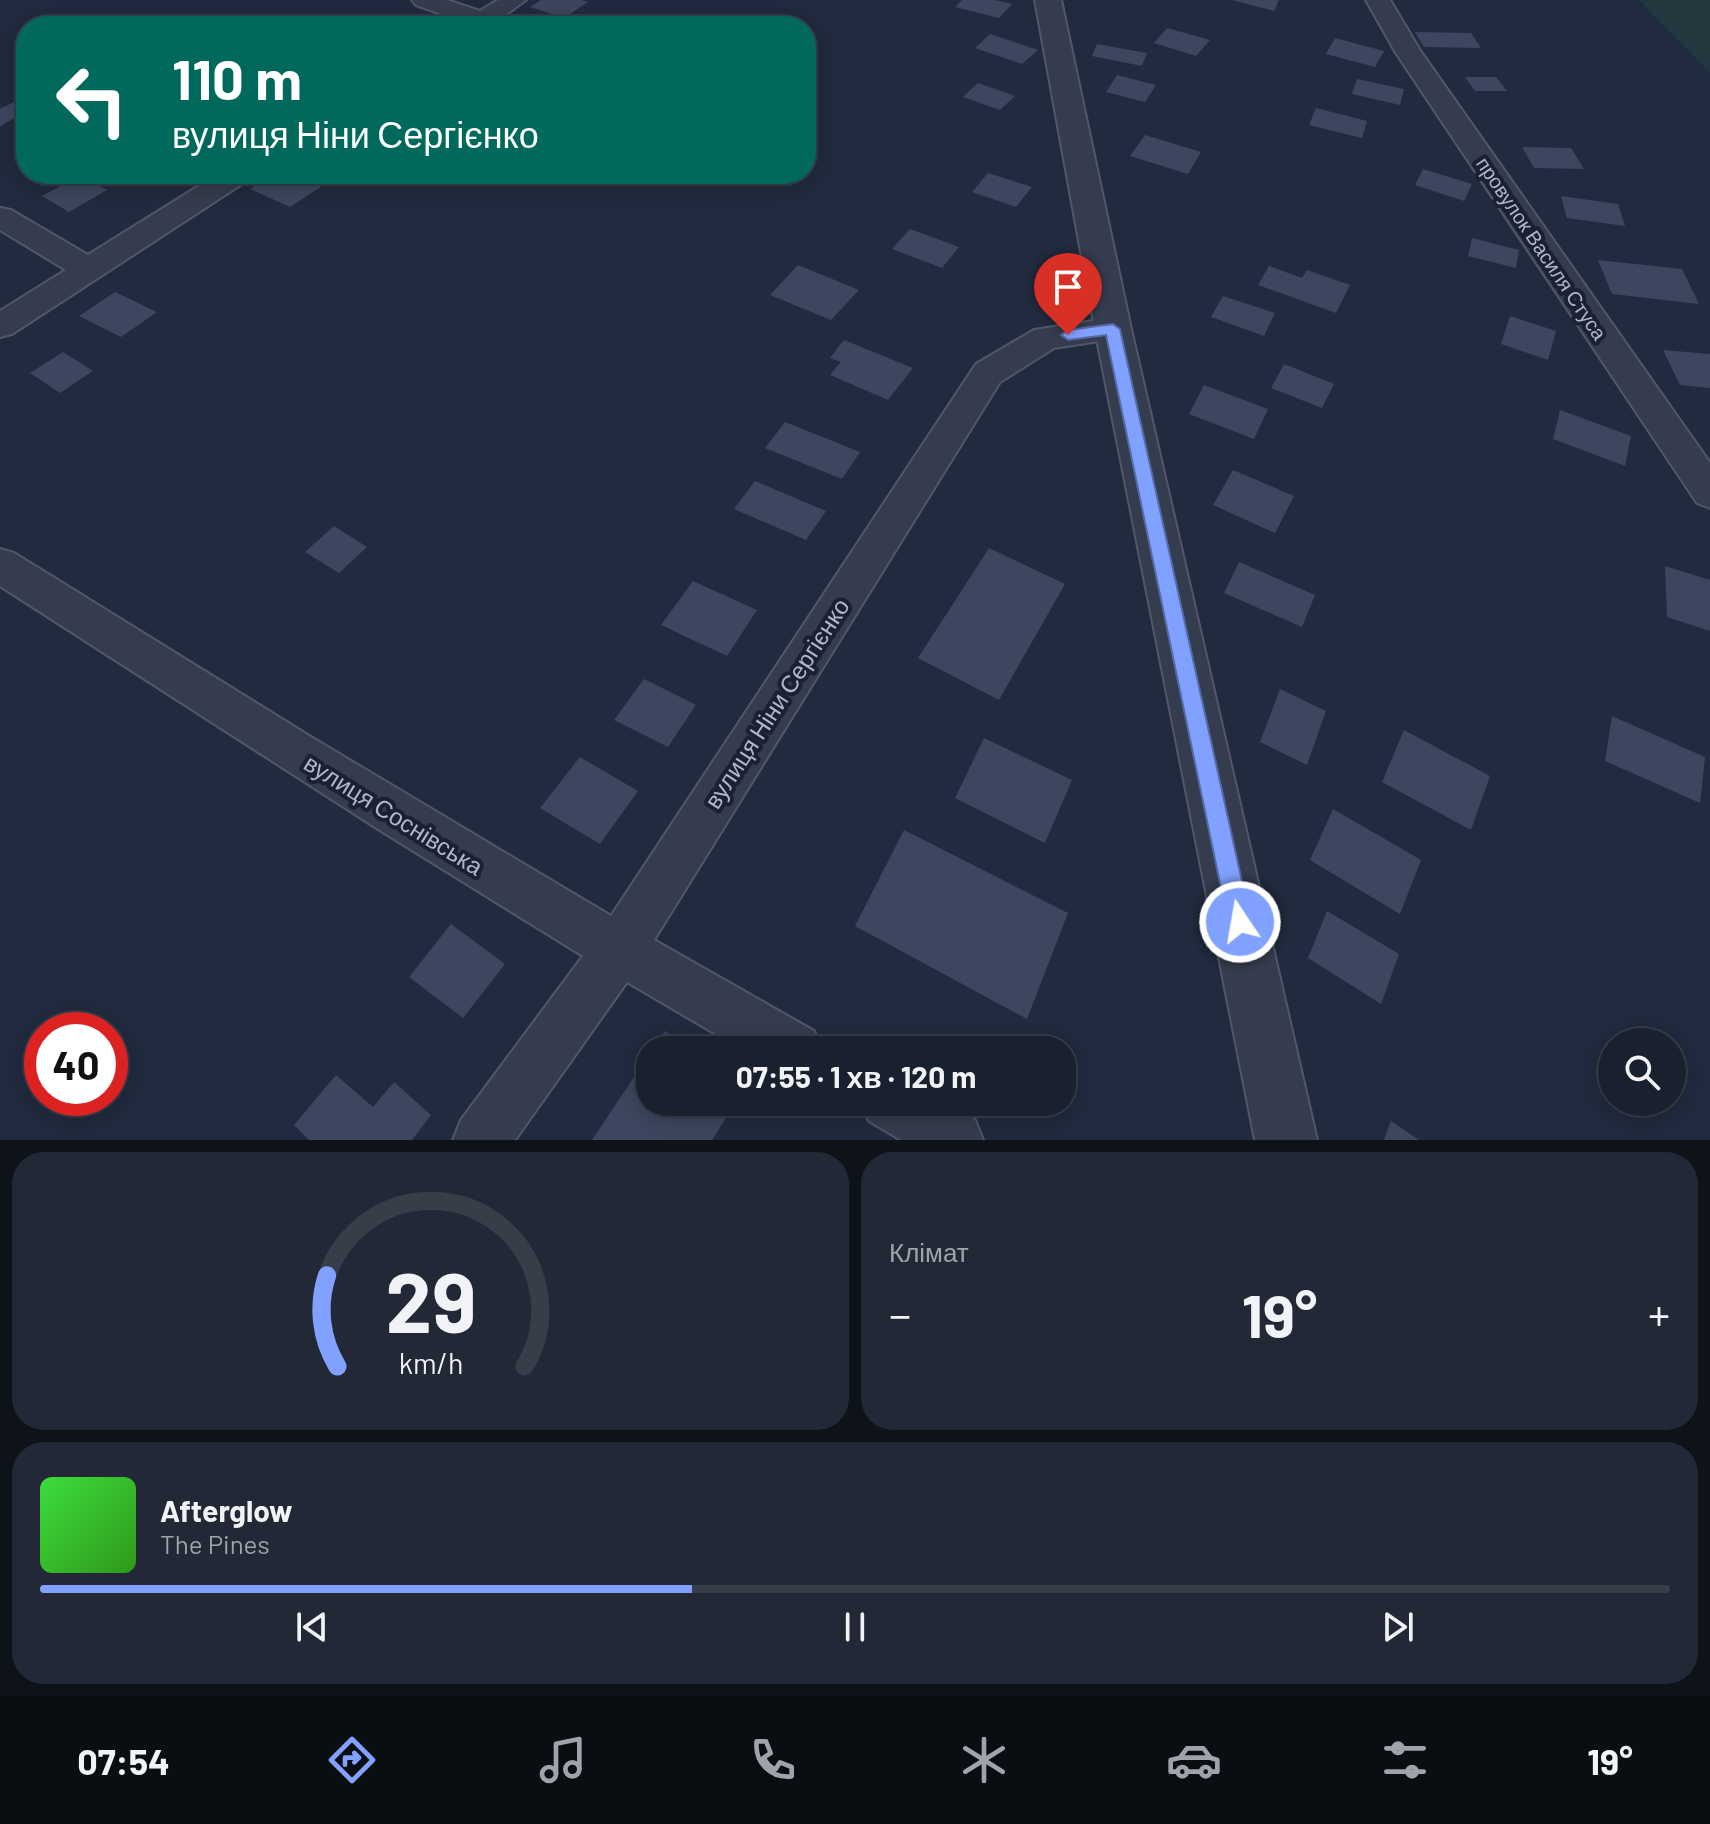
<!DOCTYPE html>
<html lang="uk">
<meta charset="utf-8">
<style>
:root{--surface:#19202e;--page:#222836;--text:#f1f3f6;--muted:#9fa3aa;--line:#373e4a;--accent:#80a1ff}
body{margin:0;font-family:Barlow,sans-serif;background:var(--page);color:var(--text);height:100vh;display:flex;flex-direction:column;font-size:30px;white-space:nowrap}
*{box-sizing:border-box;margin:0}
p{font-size:26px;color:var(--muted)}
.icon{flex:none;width:44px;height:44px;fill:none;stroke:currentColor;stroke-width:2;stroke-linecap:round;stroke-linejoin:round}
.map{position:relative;height:1140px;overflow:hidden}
.side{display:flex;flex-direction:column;gap:12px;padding:12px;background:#0e1219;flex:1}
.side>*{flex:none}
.banner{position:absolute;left:16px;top:16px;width:800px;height:168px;border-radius:32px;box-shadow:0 4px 20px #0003,0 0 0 2px var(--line);background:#00695c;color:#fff;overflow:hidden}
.buttons{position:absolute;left:1598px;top:1028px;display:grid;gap:16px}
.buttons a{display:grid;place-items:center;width:88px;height:88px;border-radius:50%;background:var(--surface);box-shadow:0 4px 20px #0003,0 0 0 2px var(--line);font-size:40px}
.speed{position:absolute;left:24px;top:1012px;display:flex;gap:16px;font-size:40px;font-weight:700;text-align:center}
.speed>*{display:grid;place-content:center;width:104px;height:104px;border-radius:50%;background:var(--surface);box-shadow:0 4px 20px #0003,0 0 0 2px var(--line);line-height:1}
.speed .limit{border:12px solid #d22;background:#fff;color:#111}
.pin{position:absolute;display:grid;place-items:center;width:68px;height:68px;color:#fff;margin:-82px -34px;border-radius:50% 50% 50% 0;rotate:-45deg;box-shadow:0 0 8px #0007}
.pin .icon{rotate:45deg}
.me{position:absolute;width:88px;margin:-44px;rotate:348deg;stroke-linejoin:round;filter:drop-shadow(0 0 6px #0008)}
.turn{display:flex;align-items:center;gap:28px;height:168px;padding:0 24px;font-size:36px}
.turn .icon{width:104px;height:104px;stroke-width:2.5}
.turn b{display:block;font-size:56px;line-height:68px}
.big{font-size:60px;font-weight:700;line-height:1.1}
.side .tile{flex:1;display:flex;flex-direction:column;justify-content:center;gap:12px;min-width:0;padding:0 28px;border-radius:32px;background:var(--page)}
.side .dial{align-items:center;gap:0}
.dial svg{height:208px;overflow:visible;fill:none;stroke:var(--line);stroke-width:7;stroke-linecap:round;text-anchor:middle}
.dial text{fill:var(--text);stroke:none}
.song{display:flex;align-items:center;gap:24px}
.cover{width:96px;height:96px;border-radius:12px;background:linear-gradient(135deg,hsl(120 70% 55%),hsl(110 70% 35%))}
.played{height:8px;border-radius:4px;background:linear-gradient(90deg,var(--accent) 40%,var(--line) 40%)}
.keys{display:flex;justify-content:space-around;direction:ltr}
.heat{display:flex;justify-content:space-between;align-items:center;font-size:44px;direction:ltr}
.side .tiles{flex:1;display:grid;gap:12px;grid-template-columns:1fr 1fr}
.tile:last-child{grid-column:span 2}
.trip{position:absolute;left:636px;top:1036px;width:440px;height:80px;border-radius:32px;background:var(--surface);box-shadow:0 4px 20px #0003,0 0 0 2px var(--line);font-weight:700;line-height:80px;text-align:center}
.menu{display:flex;height:128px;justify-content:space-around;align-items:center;background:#0a0d12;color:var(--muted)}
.menu .icon{width:56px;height:56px}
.menu .on{color:var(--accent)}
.menu b{font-size:36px;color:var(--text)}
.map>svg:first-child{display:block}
.green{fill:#23383e}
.building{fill:#3d465e}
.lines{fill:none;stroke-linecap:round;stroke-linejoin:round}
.minor-casing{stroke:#505768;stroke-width:4}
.tertiary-casing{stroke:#505768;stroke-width:4}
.minor{fill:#353c4d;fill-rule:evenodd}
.tertiary{fill:#353c4d;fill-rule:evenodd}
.route{fill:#80a1ff;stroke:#5369a6;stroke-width:2}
.labels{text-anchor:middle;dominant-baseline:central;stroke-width:8;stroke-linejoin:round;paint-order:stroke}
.far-street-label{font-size:20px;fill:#b1b7c9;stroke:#1a2132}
.street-label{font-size:24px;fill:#b1b7c9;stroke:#1a2132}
</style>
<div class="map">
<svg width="1710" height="1140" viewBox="0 0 1710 1140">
<rect width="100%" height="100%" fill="#212a3e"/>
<path class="green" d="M1639,0H1710V72Z"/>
<g class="building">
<path d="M541,0H581L588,2L564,18L530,7Z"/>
<path d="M962,0H995L1012,4L999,18L955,7Z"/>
<path d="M1232,0H1279L1274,11Z"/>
<path d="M429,15L449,22L442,26H410Z"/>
<path d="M1167,28L1210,40L1196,56L1154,43Z"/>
<path d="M1415,32L1471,33L1481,48L1424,47Z"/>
<path d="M990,34L1038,50L1022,64L975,48Z"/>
<path d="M1335,38L1384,51L1375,67L1326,54Z"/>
<path d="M1097,44L1147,53L1142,66L1092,56Z"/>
<path d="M1117,75L1156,85L1145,102L1106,92Z"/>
<path d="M1465,77H1496L1507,91H1475Z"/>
<path d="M1357,79L1404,89L1400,105L1352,94Z"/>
<path d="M978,83L1015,96L1000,110L963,97Z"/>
<path d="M18,100L26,103V112L0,126V109Z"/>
<path d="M1316,108L1367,121L1362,138L1309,125Z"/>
<path d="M1145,135L1201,152L1188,174L1130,156Z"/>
<path d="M1522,147L1571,148L1584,169L1534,168Z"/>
<path d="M1423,169L1472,184L1464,201L1415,185Z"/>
<path d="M988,173L1032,187L1016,207L972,192Z"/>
<path d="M274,174H293L321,187L290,207L250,189Z"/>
<path d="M80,175L107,190L69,212L42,196Z"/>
<path d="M1561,196L1618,204L1625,226L1567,218Z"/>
<path d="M910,229L959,247L942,268L892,249Z"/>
<path d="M1472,238L1519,250L1516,268L1468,256Z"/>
<path d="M1598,260L1682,269L1699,304L1612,294Z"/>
<path d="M798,265L859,290L831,320L770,295Z"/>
<path d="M1269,266L1302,278L1307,270L1350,285L1336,313L1258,285Z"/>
<path d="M115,292L157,312L121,337L79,316Z"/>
<path d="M1223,296L1275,313L1264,336L1211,317Z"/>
<path d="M1510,316L1556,331L1548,360L1501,344Z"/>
<path d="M844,340L913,368L888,400L830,375L841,362L830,358Z"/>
<path d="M1663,350L1710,354V388L1680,385Z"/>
<path d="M63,352L93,371L60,393L30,373Z"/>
<path d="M1284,364L1334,384L1322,408L1271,388Z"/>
<path d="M1204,385L1268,409L1254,439L1189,414Z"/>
<path d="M1560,410L1631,436L1625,466L1553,439Z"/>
<path d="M785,422L860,452L842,479L765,448Z"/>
<path d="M1233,470L1294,496L1275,533L1213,505Z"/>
<path d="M755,481L826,511L806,540L734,509Z"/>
<path d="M334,526L367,547L339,573L305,552Z"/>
<path d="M989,548L1065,584L999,700L918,658Z"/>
<path d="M1239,562L1315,595L1302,627L1224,593Z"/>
<path d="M1665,566L1710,580V631L1667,617Z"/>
<path d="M693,581L757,610L727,656L661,625Z"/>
<path d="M644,679L696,705L668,747L614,720Z"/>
<path d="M1280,689L1326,711L1307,765L1260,742Z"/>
<path d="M1612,716L1705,757L1700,803L1605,761Z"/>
<path d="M1404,730L1490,776L1471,830L1382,782Z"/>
<path d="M984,738L1072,780L1045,843L955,798Z"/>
<path d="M580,757L638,791L600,844L540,808Z"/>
<path d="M1333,809L1421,860L1400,914L1310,860Z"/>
<path d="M904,830L1068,913L1027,1019L855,926Z"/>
<path d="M1327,911L1399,954L1381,1004L1308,958Z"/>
<path d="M451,924L505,964L463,1018L409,977Z"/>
<path d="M665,1031L690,1050H652Z"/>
<path d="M650,1053V1102H736L712,1140H592Z"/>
<path d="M336,1075L373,1107L394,1082L431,1115L412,1140H309L294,1125Z"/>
<path d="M1391,1121L1419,1140H1384Z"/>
</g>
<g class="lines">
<defs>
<g id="minor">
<path d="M412,0H447L480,11L498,0H526L490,26H461L464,22L416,5Z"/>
<path d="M1366,0H1390L1421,52L1710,463V508L1697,503L1396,53Z"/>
<path d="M218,174H252L248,180L12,334L0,337V311L66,270L0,230V208L11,210L88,255Z"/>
<path d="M1113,318L1125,321L1130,329L1125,337L1054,348L1000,382L654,940L814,1031L822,1050H743L627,982L515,1140H453L461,1120L583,956L378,829L0,586V549L14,553L311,737L611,916L976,364L1034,330Z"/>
<path d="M860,1102H942L975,1120L983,1140H901L869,1121Z"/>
</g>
<path id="tertiary" d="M1035,0H1061L1131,329L1317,1140H1255L1095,329Z"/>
</defs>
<use href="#minor" class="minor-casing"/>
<use href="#tertiary" class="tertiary-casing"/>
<use href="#minor" class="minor"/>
<use href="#tertiary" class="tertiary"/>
</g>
<path class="route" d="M1113,324L1120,329L1251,922L1248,930L1240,933L1232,930L1228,922L1106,335L1068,340L1061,335L1068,330Z"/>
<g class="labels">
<g class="far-street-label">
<text transform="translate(1542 248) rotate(56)">провулок Василя Стуса</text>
</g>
<g class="street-label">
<text transform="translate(776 703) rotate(-57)">вулиця Ніни Сергієнко</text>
<text transform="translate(394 814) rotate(32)">вулиця Соснівська</text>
</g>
</g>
</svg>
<div class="buttons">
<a><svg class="icon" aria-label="search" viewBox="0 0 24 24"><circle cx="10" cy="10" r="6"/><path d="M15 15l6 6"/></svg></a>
</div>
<div class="speed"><div class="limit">40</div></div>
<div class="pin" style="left:1068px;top:335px;background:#d93025"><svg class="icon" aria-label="arrive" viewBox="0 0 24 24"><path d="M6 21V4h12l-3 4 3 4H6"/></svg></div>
<svg class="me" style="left:1240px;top:922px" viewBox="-20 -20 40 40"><circle r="17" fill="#80a1ff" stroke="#fff" stroke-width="3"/><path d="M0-11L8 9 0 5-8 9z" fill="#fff"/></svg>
<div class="trip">07:55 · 1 хв · 120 m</div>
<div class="banner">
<div class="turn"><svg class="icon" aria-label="left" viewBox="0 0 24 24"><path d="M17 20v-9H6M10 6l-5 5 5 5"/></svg><div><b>110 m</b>вулиця Ніни Сергієнко</div></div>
</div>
</div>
<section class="side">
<div class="tiles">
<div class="tile dial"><svg viewBox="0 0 100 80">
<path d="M14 69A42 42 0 1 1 86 69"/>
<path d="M14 69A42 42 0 0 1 10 34" stroke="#80a1ff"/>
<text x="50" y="56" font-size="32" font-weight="700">29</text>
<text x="50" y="72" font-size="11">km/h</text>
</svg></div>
<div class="tile"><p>Клімат</p>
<div class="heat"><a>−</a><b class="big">19°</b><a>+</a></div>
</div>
<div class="tile">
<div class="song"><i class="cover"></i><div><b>Afterglow</b><p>The Pines</p></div></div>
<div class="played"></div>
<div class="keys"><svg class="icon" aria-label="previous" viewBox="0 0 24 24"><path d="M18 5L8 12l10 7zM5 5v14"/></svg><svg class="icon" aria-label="pause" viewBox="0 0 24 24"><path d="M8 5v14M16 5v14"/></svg><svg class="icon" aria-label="next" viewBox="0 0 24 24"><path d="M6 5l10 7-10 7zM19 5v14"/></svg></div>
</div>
</div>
</section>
<nav class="menu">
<b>07:54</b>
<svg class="icon on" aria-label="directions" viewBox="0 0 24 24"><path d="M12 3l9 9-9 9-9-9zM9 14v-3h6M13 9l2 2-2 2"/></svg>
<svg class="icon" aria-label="music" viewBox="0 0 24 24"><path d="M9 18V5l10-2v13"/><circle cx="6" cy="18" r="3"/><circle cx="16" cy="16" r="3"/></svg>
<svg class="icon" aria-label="phone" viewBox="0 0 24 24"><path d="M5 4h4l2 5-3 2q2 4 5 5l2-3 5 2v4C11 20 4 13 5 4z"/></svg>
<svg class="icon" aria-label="climate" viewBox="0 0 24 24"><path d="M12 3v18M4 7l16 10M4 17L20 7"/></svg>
<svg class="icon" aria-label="car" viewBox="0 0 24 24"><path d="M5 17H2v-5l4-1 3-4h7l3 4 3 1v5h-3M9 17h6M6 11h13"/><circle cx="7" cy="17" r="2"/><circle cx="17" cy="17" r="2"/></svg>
<svg class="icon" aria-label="filters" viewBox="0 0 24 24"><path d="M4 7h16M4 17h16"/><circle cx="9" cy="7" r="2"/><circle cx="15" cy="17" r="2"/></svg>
<b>19°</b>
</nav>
